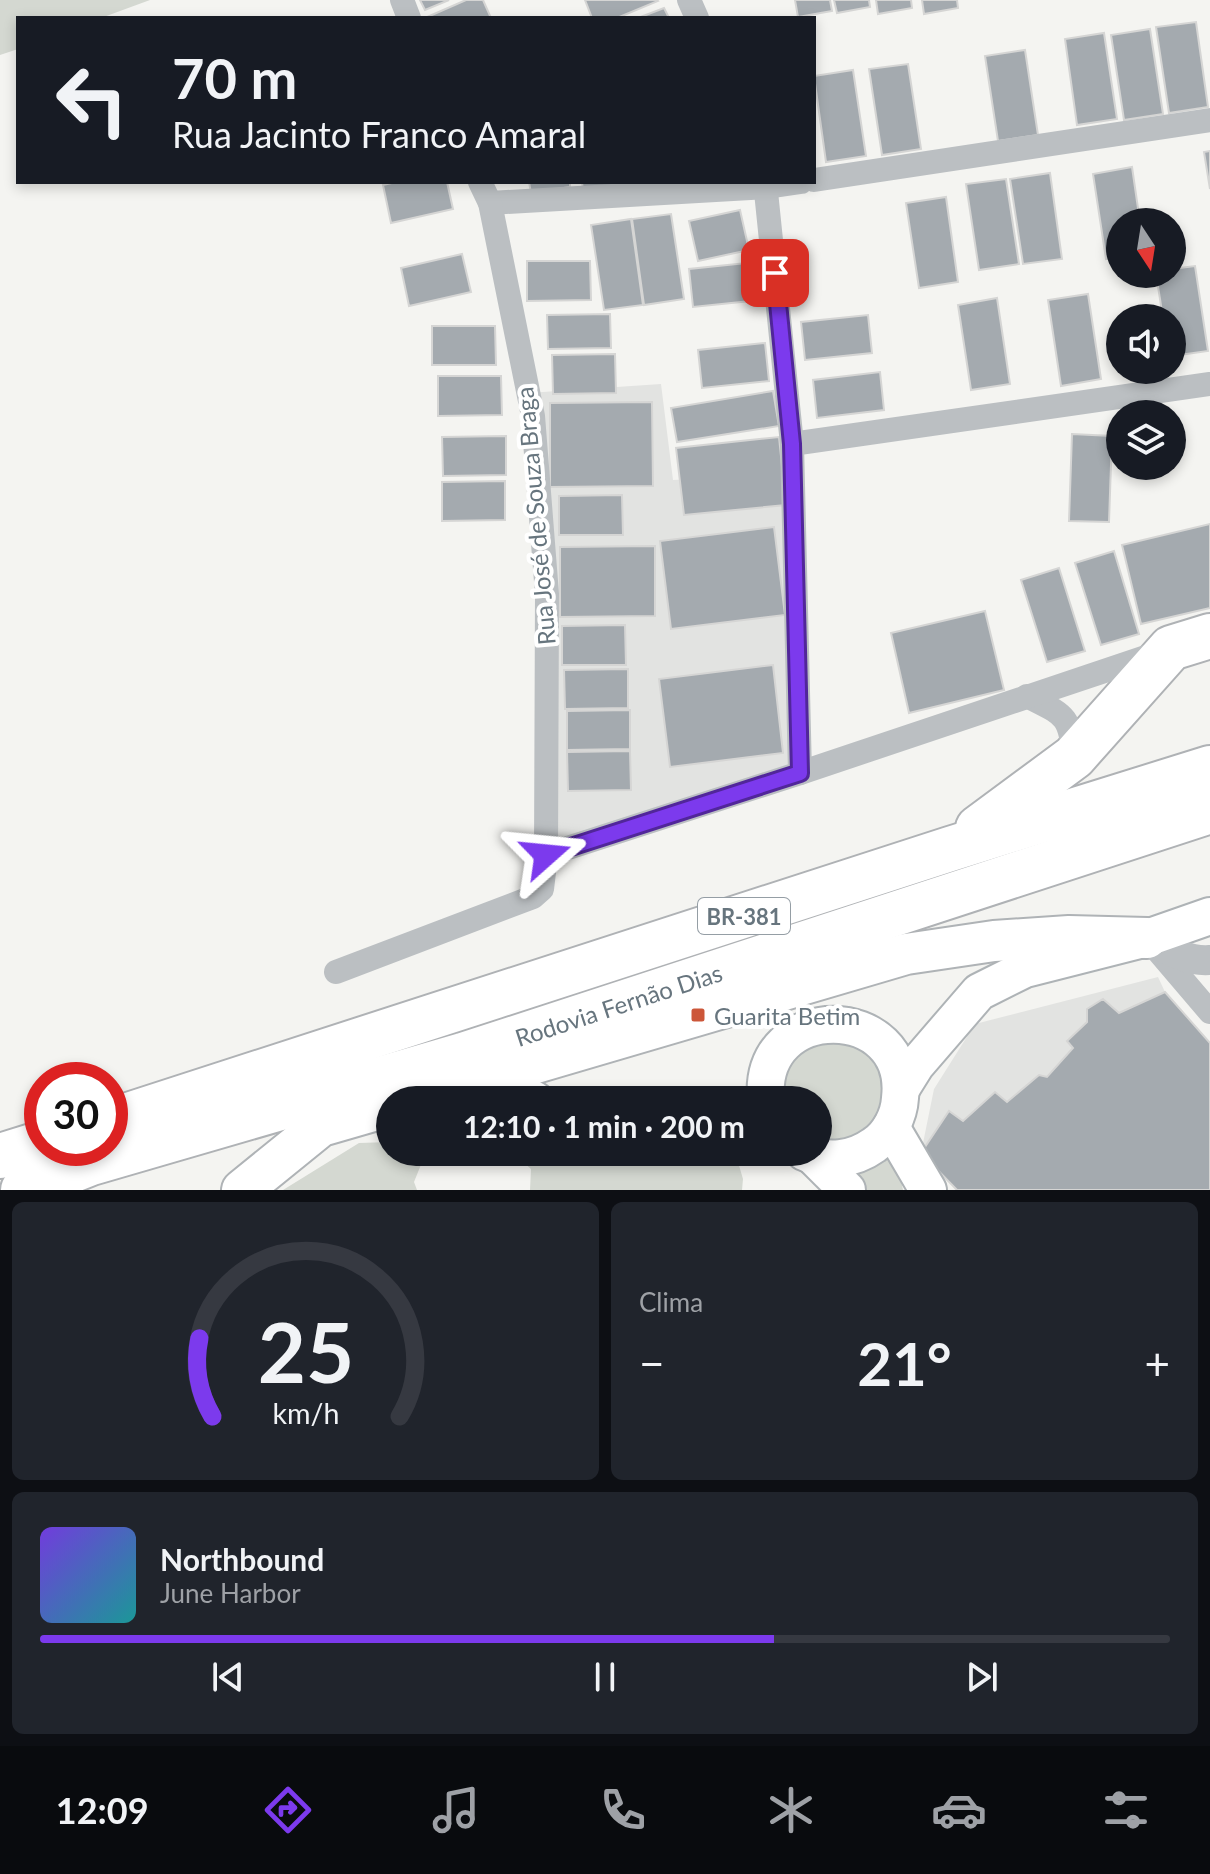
<!DOCTYPE html>
<html lang="pt">
<meta charset="utf-8">
<style>
:root{--surface:#171b24;--page:#20242c;--text:#f1f3f6;--muted:#9ea1a6;--line:#363941;--accent:#7c3aed}
body{margin:0;font-family:Lato,sans-serif;background:var(--page);color:var(--text);height:100vh;display:flex;flex-direction:column;font-size:30px;white-space:nowrap}
*{box-sizing:border-box;margin:0}
p{font-size:26px;color:var(--muted)}
.icon{flex:none;width:44px;height:44px;fill:none;stroke:currentColor;stroke-width:2;stroke-linecap:round;stroke-linejoin:round}
.map{position:relative;height:1190px;overflow:hidden}
.drawer{display:flex;flex-direction:column;gap:12px;padding:12px;background:#0d0f14;flex:1}
.drawer>*{flex:none}
.hud{position:absolute;left:16px;top:16px;width:800px;height:168px;border-radius:0px;box-shadow:0 4px 12px #0003;background:#171b24;color:var(--text);overflow:hidden}
.needle{width:52px;rotate:168deg}
.buttons{position:absolute;left:1106px;top:208px;display:grid;gap:16px}
.buttons a{display:grid;place-items:center;width:80px;height:80px;border-radius:50%;background:var(--surface);box-shadow:0 4px 12px #0003;font-size:40px}
.speed{position:absolute;left:24px;top:1062px;display:flex;gap:16px;font-size:40px;font-weight:700;text-align:center}
.speed>*{display:grid;place-content:center;width:104px;height:104px;border-radius:50%;background:var(--surface);box-shadow:0 4px 12px #0003;line-height:1}
.speed .limit{border:12px solid #d22;background:#fff;color:#111}
.pin{position:absolute;display:grid;place-items:center;width:68px;height:68px;color:#fff;margin:-34px;border-radius:16px;box-shadow:0 4px 12px #0006}
.me{position:absolute;width:88px;margin:-44px;rotate:72deg;stroke-linejoin:round;filter:drop-shadow(0 0 6px #0008)}
.turn{display:flex;align-items:center;gap:28px;height:168px;padding:0 24px;font-size:36px}
.turn .icon{width:104px;height:104px;stroke-width:2.5}
.turn b{display:block;font-size:56px;line-height:68px}
.big{font-size:60px;font-weight:700;line-height:1.1}
.drawer .card{flex:1;display:flex;flex-direction:column;justify-content:center;gap:12px;min-width:0;padding:0 28px;border-radius:12px;background:var(--page)}
.drawer .dial{align-items:center;gap:0}
.dial svg{height:208px;overflow:visible;fill:none;stroke:var(--line);stroke-width:7;stroke-linecap:round;text-anchor:middle}
.dial text{fill:var(--text);stroke:none}
.song{display:flex;align-items:center;gap:24px}
.cover{width:96px;height:96px;border-radius:12px;background:linear-gradient(135deg,hsl(260 70% 55%),hsl(180 70% 35%))}
.played{height:8px;border-radius:4px;background:linear-gradient(90deg,var(--accent) 65%,var(--line) 65%)}
.keys{display:flex;justify-content:space-around;direction:ltr}
.heat{display:flex;justify-content:space-between;align-items:center;font-size:44px;direction:ltr}
.drawer .tiles{flex:1;display:grid;gap:12px;grid-template-columns:1fr 1fr}
.card:last-child{grid-column:span 2}
.trip{position:absolute;left:376px;top:1086px;width:456px;height:80px;border-radius:40px;background:var(--surface);box-shadow:0 4px 12px #0003;font-weight:700;line-height:80px;text-align:center}
.tab-bar{display:flex;height:128px;justify-content:space-around;align-items:center;background:#090b0e;color:var(--muted)}
.tab-bar .icon{width:56px;height:56px}
.tab-bar .selected{color:var(--accent)}
.tab-bar b{font-size:36px;color:var(--text)}
.map>svg:first-child{display:block}
.built{fill:#e2e3e1}
.green{fill:#d4d8d1}
.building{fill:#a4aaaf;stroke:#d5d5d4;stroke-width:2}
.lines{fill:none;stroke-linecap:round;stroke-linejoin:round}
.secondary-casing{stroke:#aeb3b6;stroke-width:40}
.primary-casing{stroke:#afb3b6;stroke-width:44}
.motorway-casing{stroke:#afb2b5;stroke-width:48}
.minor{stroke:#bbbfc2;stroke-width:24}
.tertiary{stroke:#bbbfc2;stroke-width:30}
.secondary{stroke:#fff;stroke-width:36}
.primary{stroke:#fff;stroke-width:40}
.motorway{stroke:#fff;stroke-width:44}
.route-casing{stroke:#51269a;stroke-width:20}
.route{stroke:#7c3aed;stroke-width:14}
.poi-dot{fill:#cc5639;stroke:#fff;stroke-width:3}
.labels{text-anchor:middle;dominant-baseline:central;stroke-width:8;stroke-linejoin:round;paint-order:stroke}
.shield{fill:#fff;stroke:#959ea5;stroke-width:2}
.shield-label{font-size:22px;font-weight:bold;fill:#67757e}
.street-label{font-size:24px;fill:#67757e;stroke:#fff}
.poi-label{font-size:24px;fill:#67757e;stroke:#fff;text-anchor:start}
</style>
<div class="map">
<svg width="1210" height="1190" viewBox="0 0 1210 1190">
<rect width="100%" height="100%" fill="#f4f4f1"/>
<g class="built">
<path d="M661,384L673,480L792,474L800,773L546,855L528,393Z"/>
<path d="M1158,977L1165,992L1210,1043L921,1153L934,1089L975,1024Z"/>
</g>
<g class="green">
<path d="M0,0H150L101,18H18V49L0,55Z"/>
<path d="M837,1039L871,1050L892,1081L878,1133L818,1145V1100H783C785,1062 800,1046 837,1039Z"/>
<path d="M390,1142V1152H426L414,1182L417,1190H283L359,1143Z"/>
<path d="M512,1152H735L743,1179L742,1190H530L531,1169Z"/>
<path d="M895,1152L903,1190H852L839,1177L870,1168Z"/>
</g>
<g class="building">
<path d="M420,0H449L425,10Z"/>
<path d="M466,0H483L491,18H425Z"/>
<path d="M585,0H657L658,1L617,18H592Z"/>
<path d="M795,0H830L832,11L798,17Z"/>
<path d="M834,0H869L870,7L837,13Z"/>
<path d="M876,0H911L912,8L878,14Z"/>
<path d="M922,0H957L958,8L924,14Z"/>
<path d="M664,8L669,18H638Z"/>
<path d="M1196,22L1208,107L1169,113L1156,27Z"/>
<path d="M1150,29L1163,114L1124,120L1111,35Z"/>
<path d="M1104,33L1117,119L1077,125L1065,39Z"/>
<path d="M1025,50L1038,135L998,141L985,56Z"/>
<path d="M908,64L921,149L882,155L869,69Z"/>
<path d="M853,70L866,156L826,162L814,76Z"/>
<path d="M1210,151V189L1204,152Z"/>
<path d="M1132,167L1140,222H1120V256L1106,259L1093,174Z"/>
<path d="M1050,173L1062,259L1023,264L1010,179Z"/>
<path d="M1006,179L1019,264L979,270L966,184Z"/>
<path d="M396,182H447L453,209L391,223L383,185Z"/>
<path d="M529,182H570V187L531,193Z"/>
<path d="M582,182H622L623,184L583,190Z"/>
<path d="M946,197L958,282L919,288L906,203Z"/>
<path d="M740,210L749,250L698,261L689,221Z"/>
<path d="M671,214L684,299L644,305L632,219Z"/>
<path d="M631,219L643,305L604,310L591,225Z"/>
<path d="M462,254L471,292L409,306L401,268Z"/>
<path d="M527,261H590L591,300L527,301Z"/>
<path d="M756,262L760,300L693,307L689,269Z"/>
<path d="M1195,266L1208,351L1172,356V318H1163L1156,274H1172V269Z"/>
<path d="M1088,294L1101,379L1061,386L1048,300Z"/>
<path d="M997,298L1010,384L971,390L958,305Z"/>
<path d="M610,314L611,348L548,349L547,315Z"/>
<path d="M868,315L872,353L805,360L801,322Z"/>
<path d="M432,326H495L496,365H432Z"/>
<path d="M765,343L769,381L702,388L698,350Z"/>
<path d="M615,354L616,393L553,394L552,355Z"/>
<path d="M880,372L884,410L817,418L813,380Z"/>
<path d="M438,376H501L502,415L438,416Z"/>
<path d="M773,391L779,426L677,442L671,408Z"/>
<path d="M652,402L653,486L550,487V403Z"/>
<path d="M1072,434L1112,436L1109,522L1069,521Z"/>
<path d="M506,436V475L443,476L442,437Z"/>
<path d="M779,437L786,505L684,515L676,448Z"/>
<path d="M505,481V520L442,521V482Z"/>
<path d="M622,495L623,535H559V496Z"/>
<path d="M1210,524V608L1141,624L1122,545Z"/>
<path d="M774,527L785,615L671,629L660,541Z"/>
<path d="M655,546V616L560,617V547Z"/>
<path d="M1114,551L1139,634L1101,645L1075,563Z"/>
<path d="M1059,568L1085,651L1047,662L1021,580Z"/>
<path d="M985,611L1004,690L909,713L891,633Z"/>
<path d="M625,625L626,665H562V626Z"/>
<path d="M773,665L783,753L670,767L659,679Z"/>
<path d="M628,669V708L565,709L564,670Z"/>
<path d="M630,710V749L567,750V711Z"/>
<path d="M630,751L631,790L568,791L567,752Z"/>
<path d="M1165,992L1210,1043V1190H957L921,1153L949,1111L963,1121L995,1092L1007,1102L1039,1075L1047,1077L1073,1048L1067,1041L1087,1022V1009L1103,999L1119,1013Z"/>
</g>
<g class="lines">
<defs>
<g id="secondary">
<path d="M491,1076L535,1100"/>
<path d="M901,1089L916,1065L979,992L1025,969L1147,938L1210,916"/>
<path d="M766,1100C757,998 911,1002 900,1098C899,1116 889,1135 874,1145C853,1160 827,1163 804,1152"/>
<path d="M891,1127L928,1190"/>
<path d="M814,1157L847,1190"/>
</g>
<g id="primary">
<path d="M410,1100L906,954L994,941L1069,936L1147,938"/>
<path d="M242,1190L321,1126L390,1106"/>
</g>
<g id="motorway">
<path d="M978,828L1074,757L1171,648L1210,636"/>
<path d="M110,1121L950,849L1210,768"/>
<path d="M0,1156L42,1143"/>
<path id="s1" d="M23,1190L91,1163L463,1055L1210,811"/>
</g>
</defs>
<use href="#secondary" class="secondary-casing"/>
<use href="#primary" class="primary-casing"/>
<use href="#motorway" class="motorway-casing"/>
<g class="minor">
<path d="M402,0L409,18"/>
<path d="M689,0L697,18"/>
<path d="M814,180L1210,120"/>
<path d="M765,182L792,444L800,773"/>
<path d="M490,203L767,187L801,182"/>
<path d="M792,444L1210,384"/>
<path d="M1027,696C1064,715 1070,714 1074,757"/>
<path d="M546,855L800,773L1158,653"/>
<path d="M1152,944L1210,1012"/>
<path d="M336,972L533,897L542,889L546,855L547,594L533,416L490,203L480,182"/>
</g>
<path class="tertiary" d="M1147,938C1167,949 1187,962 1210,960"/>
<use href="#secondary" class="secondary"/>
<use href="#primary" class="primary"/>
<use href="#motorway" class="motorway"/>
</g>
<g class="lines">
<defs>
<path id="route" d="M546,855L800,773L792,444L775,273"/>
</defs>
<use href="#route" class="route-casing"/>
<use href="#route" class="route"/>
</g>
<rect class="poi-dot" x="690" y="1007" width="16" height="16" rx="4"/>
<g class="labels">
<rect class="shield" x="698" y="898" width="92" height="36" rx="6"/>
<g class="shield-label">
<text x="744" y="916">BR-381</text>
</g>
<g class="street-label">
<text transform="translate(535 516) rotate(-95)">Rua José de Souza Braga</text>
<text stroke="none"><textPath href="#s1" startOffset="624">Rodovia Fernão Dias</textPath></text>
</g>
<g class="poi-label">
<text x="714" y="1015">Guarita Betim</text>
</g>
</g>
</svg>
<div class="buttons">
<a><svg class="needle" viewBox="-14 -14 28 28"><path d="M0-13l5 13h-10z" fill="#e53935"/><path d="M0 13l5-13h-10z" fill="#9ea1a6"/></svg></a>
<a><svg class="icon" aria-label="sound" viewBox="0 0 24 24"><path d="M4 9h4l5-4v14l-5-4H4zM17 9q2 3 0 6"/></svg></a>
<a><svg class="icon" aria-label="layers" viewBox="0 0 24 24"><path d="M12 4l9 5-9 5-9-5zM3 14l9 5 9-5"/></svg></a>
</div>
<div class="speed"><div class="limit">30</div></div>
<div class="pin" style="left:775px;top:273px;background:#d93025"><svg class="icon" aria-label="arrive" viewBox="0 0 24 24"><path d="M6 21V4h12l-3 4 3 4H6"/></svg></div>
<svg class="me" style="left:546px;top:855px" viewBox="-20 -20 40 40"><path d="M0-17L14 15 0 8-14 15z" fill="#7c3aed" stroke="#fff" stroke-width="4"/></svg>
<div class="trip">12:10 · 1 min · 200 m</div>
<div class="hud">
<div class="turn"><svg class="icon" aria-label="left" viewBox="0 0 24 24"><path d="M17 20v-9H6M10 6l-5 5 5 5"/></svg><div><b>70 m</b>Rua Jacinto Franco Amaral</div></div>
</div>
</div>
<section class="drawer">
<div class="tiles">
<div class="card dial"><svg viewBox="0 0 100 80">
<path d="M14 69A42 42 0 1 1 86 69"/>
<path d="M14 69A42 42 0 0 1 9 39" stroke="#7c3aed"/>
<text x="50" y="56" font-size="32" font-weight="700">25</text>
<text x="50" y="72" font-size="11">km/h</text>
</svg></div>
<div class="card"><p>Clima</p>
<div class="heat"><a>−</a><b class="big">21°</b><a>+</a></div>
</div>
<div class="card">
<div class="song"><i class="cover"></i><div><b>Northbound</b><p>June Harbor</p></div></div>
<div class="played"></div>
<div class="keys"><svg class="icon" aria-label="previous" viewBox="0 0 24 24"><path d="M18 5L8 12l10 7zM5 5v14"/></svg><svg class="icon" aria-label="pause" viewBox="0 0 24 24"><path d="M8 5v14M16 5v14"/></svg><svg class="icon" aria-label="next" viewBox="0 0 24 24"><path d="M6 5l10 7-10 7zM19 5v14"/></svg></div>
</div>
</div>
</section>
<nav class="tab-bar">
<b>12:09</b>
<svg class="icon selected" aria-label="directions" viewBox="0 0 24 24"><path d="M12 3l9 9-9 9-9-9zM9 14v-3h6M13 9l2 2-2 2"/></svg>
<svg class="icon" aria-label="music" viewBox="0 0 24 24"><path d="M9 18V5l10-2v13"/><circle cx="6" cy="18" r="3"/><circle cx="16" cy="16" r="3"/></svg>
<svg class="icon" aria-label="phone" viewBox="0 0 24 24"><path d="M5 4h4l2 5-3 2q2 4 5 5l2-3 5 2v4C11 20 4 13 5 4z"/></svg>
<svg class="icon" aria-label="climate" viewBox="0 0 24 24"><path d="M12 3v18M4 7l16 10M4 17L20 7"/></svg>
<svg class="icon" aria-label="car" viewBox="0 0 24 24"><path d="M5 17H2v-5l4-1 3-4h7l3 4 3 1v5h-3M9 17h6M6 11h13"/><circle cx="7" cy="17" r="2"/><circle cx="17" cy="17" r="2"/></svg>
<svg class="icon" aria-label="filters" viewBox="0 0 24 24"><path d="M4 7h16M4 17h16"/><circle cx="9" cy="7" r="2"/><circle cx="15" cy="17" r="2"/></svg>
</nav>
